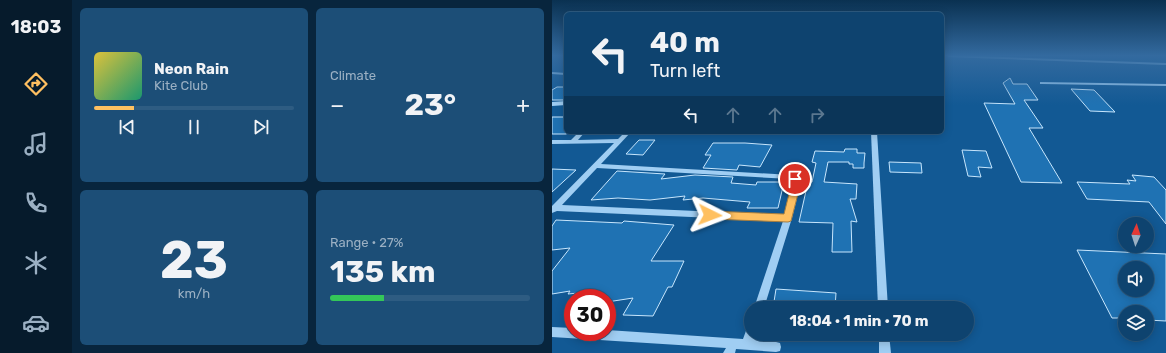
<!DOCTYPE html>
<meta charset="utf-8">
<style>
:root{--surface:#0e436f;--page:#1c4e77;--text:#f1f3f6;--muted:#9bb0c3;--line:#2e5c82;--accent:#ffc061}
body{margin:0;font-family:Rubik,sans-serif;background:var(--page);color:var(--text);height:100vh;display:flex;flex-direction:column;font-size:15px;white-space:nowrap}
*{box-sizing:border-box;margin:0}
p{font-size:13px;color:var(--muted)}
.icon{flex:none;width:22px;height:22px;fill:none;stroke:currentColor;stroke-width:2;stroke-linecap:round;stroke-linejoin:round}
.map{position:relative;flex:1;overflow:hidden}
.drawer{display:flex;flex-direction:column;gap:8px;padding:8px;background:#08253d;width:480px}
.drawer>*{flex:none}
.guide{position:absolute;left:12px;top:12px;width:380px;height:122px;border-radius:6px;box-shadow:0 2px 10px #0003,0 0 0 1px var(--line);background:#0e436f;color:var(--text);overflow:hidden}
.needle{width:26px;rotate:3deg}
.fabs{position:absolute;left:566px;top:217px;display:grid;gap:8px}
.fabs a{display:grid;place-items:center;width:36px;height:36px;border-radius:50%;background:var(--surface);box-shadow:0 2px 10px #0003,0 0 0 1px var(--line);font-size:20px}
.speed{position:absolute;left:12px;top:289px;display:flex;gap:8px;font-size:20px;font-weight:700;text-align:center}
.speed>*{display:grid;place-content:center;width:52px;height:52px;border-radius:50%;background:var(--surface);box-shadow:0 2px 10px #0003,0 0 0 1px var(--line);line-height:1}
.speed .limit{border:6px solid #d22;background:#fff;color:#111}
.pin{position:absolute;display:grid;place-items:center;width:34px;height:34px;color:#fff;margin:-17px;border:2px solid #fff;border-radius:50%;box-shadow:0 1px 4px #0007}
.me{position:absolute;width:44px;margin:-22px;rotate:93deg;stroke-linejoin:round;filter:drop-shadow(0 0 3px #0008)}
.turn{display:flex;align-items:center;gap:14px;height:84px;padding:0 20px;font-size:18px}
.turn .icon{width:52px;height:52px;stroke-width:2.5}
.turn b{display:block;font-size:28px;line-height:34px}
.lanes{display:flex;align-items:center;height:38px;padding:0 20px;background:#0003;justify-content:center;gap:20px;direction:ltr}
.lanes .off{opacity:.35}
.big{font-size:30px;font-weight:700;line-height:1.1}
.drawer .tile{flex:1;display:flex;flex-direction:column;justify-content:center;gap:6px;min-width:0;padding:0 14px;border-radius:6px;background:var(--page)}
.drawer .dial{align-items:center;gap:0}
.dial b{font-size:52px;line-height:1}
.song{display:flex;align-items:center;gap:12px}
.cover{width:48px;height:48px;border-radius:6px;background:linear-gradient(135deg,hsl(50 70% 55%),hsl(160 70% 35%))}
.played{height:4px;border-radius:2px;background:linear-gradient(90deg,var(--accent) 20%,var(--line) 20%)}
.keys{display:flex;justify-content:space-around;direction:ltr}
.heat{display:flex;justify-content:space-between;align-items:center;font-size:22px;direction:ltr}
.charge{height:6px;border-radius:3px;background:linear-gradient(90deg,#34c759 27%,var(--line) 0)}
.drawer .tiles{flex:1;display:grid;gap:8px;grid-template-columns:repeat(2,1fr)}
.trip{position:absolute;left:192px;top:301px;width:230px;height:40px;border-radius:20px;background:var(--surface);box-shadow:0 2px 10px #0003,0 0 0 1px var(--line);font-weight:700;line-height:40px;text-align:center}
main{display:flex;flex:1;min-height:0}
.menu{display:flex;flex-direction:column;width:72px;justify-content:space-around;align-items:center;background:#061b2c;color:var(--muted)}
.menu .icon{width:28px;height:28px}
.menu .selected{color:var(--accent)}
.menu b{font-size:18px;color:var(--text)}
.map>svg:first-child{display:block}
.building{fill:#1f72b3;stroke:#c7e6fd;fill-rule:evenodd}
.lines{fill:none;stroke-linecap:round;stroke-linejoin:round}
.minor{fill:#a0cef3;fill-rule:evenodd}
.route{fill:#ffc061;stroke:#a67d3f}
</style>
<main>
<nav class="menu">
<b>18:03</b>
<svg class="icon selected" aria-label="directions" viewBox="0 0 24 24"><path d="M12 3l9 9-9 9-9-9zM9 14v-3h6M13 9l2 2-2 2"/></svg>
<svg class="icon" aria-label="music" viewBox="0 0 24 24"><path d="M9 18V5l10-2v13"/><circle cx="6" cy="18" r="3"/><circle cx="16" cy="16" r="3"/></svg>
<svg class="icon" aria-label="phone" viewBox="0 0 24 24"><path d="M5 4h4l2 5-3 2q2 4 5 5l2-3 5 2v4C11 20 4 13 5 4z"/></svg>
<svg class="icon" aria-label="climate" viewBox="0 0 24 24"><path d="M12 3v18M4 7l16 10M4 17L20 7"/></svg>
<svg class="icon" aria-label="car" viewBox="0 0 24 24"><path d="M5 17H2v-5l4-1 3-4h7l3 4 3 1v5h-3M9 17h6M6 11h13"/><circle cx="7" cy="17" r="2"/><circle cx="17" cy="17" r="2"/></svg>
</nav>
<section class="drawer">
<div class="tiles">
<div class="tile">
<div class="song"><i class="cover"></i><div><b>Neon Rain</b><p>Kite Club</p></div></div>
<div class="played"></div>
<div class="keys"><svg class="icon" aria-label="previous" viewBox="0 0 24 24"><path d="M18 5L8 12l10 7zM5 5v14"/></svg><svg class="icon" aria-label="pause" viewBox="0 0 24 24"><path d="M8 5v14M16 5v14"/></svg><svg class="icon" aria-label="next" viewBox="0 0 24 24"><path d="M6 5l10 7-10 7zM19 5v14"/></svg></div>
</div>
<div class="tile"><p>Climate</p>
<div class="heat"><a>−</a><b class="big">23°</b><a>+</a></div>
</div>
<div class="tile dial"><b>23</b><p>km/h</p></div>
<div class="tile"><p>Range · 27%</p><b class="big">135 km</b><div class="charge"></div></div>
</div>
</section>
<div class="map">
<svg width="614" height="353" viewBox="0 0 614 353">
<rect width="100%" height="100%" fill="#125994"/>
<g class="building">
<path d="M458,78L461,84H475L486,100H472L491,128H477L510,183L469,182L432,103L463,104L451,83Z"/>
<path d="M5,87H14V100H0V90Z"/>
<path d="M519,89L542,90L563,112L538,111Z"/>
<rect x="0" y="117" width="14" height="17"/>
<path d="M87,140H103L91,155L74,154Z"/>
<path d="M161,143H193L220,145L208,167L187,165L185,170L151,168L159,155H153Z"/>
<path d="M293,149H305V153H313L312,163V168H301V164H297V162H276L272,182L305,184L304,199H298L305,222L299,221L300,252H280L281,223L247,222L256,182H260L264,163L260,162L263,151L292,152Z"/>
<path d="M410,150L434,151L440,168L426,167L429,177L416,176Z"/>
<path d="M337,162L369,163L370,173L338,172Z"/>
<path d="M0,169L24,170L0,192Z"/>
<path d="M65,171L113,174L109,179L143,175L181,177L179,183L204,185L205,182H232L226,208H195L198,202L151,198L131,200L133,196L98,200L66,198L39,200Z"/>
<path d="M580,175L602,177L614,190V224L597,202L535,199L525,182L578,184L575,180L584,181Z"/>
<path d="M4,220L70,223L72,221L122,225L99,261H132L120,287H116L101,316L71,315L81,298L55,302V298H42L47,291L16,294L18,291L0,294V271L18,248L0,250V226Z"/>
<path d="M525,250L614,254V321L595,320V312H573V318H560ZM573,268H595V290H573Z"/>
<path d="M224,289L284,293L283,308H221Z"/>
</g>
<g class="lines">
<g class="minor">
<path d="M395,56H425L614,63V65L397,57Z"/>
<path d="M0,72L14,73V75L0,74Z"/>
<path d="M488,82L614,84V86L490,84H488Z"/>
<path d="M14,101V105L0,106V102Z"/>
<path d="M27,132H33L26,140L66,139L73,132H79L49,164L240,175L245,177L249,182L240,218L212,308H202L231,221L5,211L0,213V206L62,143L0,144V140H19ZM45,168L238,179L241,182L233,215L10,205Z"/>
<path d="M319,132H325L336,308H326Z"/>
<path d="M0,327L21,328V332H55V330L191,339L195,328L199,327V334H204L202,339L224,342L228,343L229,347L228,351L224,352L184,349L183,353H171L174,348L0,337Z"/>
<path d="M327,334H337L339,353H327Z"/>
</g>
</g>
<linearGradient id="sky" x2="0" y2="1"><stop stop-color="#0a3151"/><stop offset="0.53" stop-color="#336a9f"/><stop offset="1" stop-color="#336a9f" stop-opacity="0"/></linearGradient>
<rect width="614" height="105" fill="url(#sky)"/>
<path class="route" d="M243,176L247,177L249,182L239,221L236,222L158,219L154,217L153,215L154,212L158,211L232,214L240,182L239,179Z"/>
</svg>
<div class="fabs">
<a><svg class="needle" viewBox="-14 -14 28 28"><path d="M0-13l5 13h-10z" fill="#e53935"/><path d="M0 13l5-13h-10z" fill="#9bb0c3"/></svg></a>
<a><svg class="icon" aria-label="sound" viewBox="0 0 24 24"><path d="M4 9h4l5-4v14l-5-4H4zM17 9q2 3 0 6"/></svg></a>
<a><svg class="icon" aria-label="layers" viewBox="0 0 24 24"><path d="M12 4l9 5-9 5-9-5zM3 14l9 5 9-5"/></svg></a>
</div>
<div class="speed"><div class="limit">30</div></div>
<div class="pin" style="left:243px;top:179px;background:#d93025"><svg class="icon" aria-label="arrive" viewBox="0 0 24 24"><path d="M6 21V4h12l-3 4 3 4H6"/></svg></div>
<svg class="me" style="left:158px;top:215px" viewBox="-20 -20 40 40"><path d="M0-17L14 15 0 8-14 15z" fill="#ffc061" stroke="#fff" stroke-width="4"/></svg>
<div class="trip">18:04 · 1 min · 70 m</div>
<div class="guide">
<div class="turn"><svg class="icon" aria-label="left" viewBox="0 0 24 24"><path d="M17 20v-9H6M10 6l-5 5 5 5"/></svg><div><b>40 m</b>Turn left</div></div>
<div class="lanes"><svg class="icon" aria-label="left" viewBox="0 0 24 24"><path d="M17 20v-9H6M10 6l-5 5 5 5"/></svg><svg class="icon off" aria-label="ahead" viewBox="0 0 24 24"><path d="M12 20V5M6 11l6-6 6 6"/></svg><svg class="icon off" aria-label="ahead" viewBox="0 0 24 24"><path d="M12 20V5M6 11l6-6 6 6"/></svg><svg class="icon off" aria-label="right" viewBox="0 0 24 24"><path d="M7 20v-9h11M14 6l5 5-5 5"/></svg></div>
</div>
</div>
</main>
